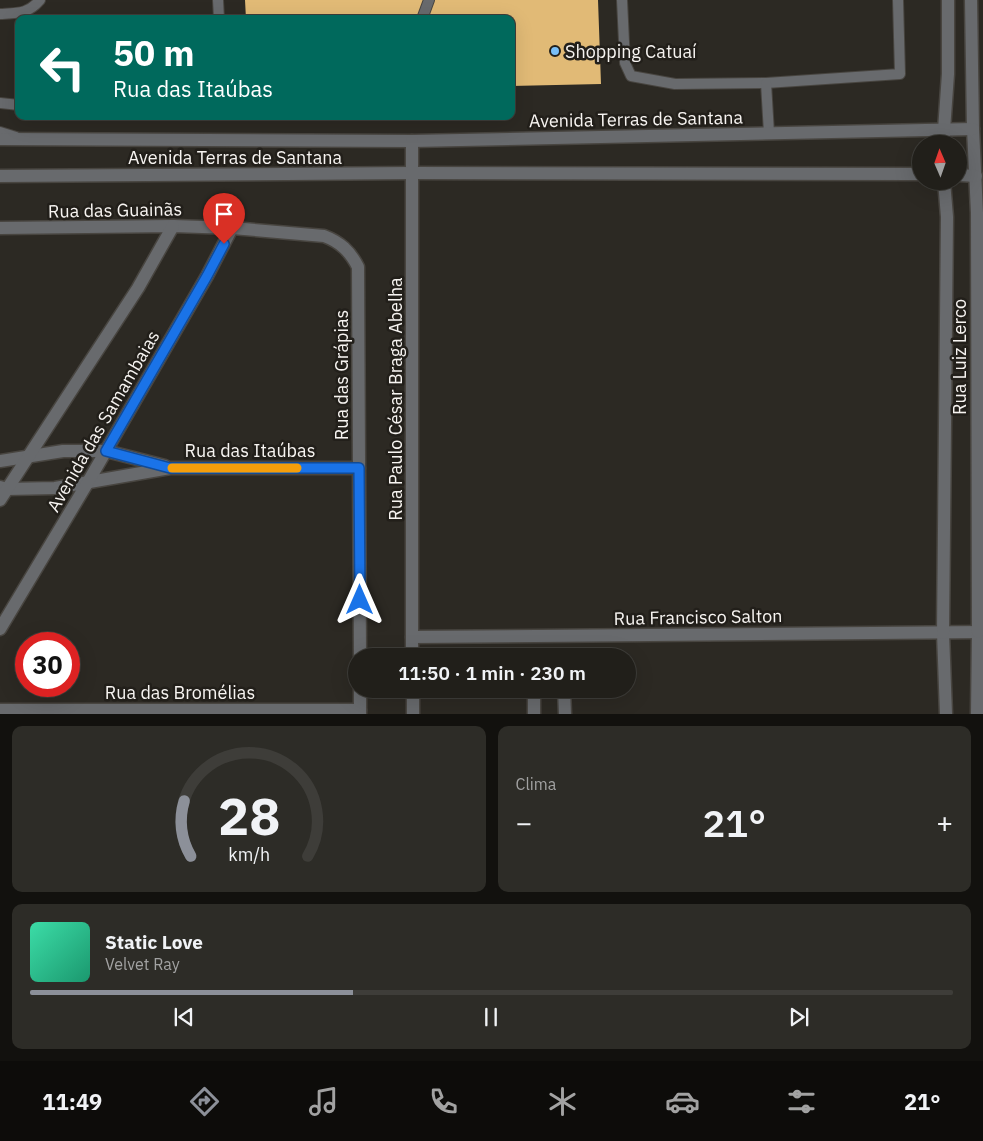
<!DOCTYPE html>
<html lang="pt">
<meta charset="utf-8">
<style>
:root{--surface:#211f1a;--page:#2d2c27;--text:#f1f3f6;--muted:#a2a2a2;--line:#3e3d39;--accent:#8c9099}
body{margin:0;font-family:"IBM Plex Sans",sans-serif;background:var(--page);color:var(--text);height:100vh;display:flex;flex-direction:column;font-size:19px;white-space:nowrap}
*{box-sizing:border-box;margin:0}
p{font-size:16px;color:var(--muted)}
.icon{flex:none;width:28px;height:28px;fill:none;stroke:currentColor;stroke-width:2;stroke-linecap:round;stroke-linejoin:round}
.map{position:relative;height:714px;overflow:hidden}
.details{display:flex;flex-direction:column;gap:12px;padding:12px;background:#12110e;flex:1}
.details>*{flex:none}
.guide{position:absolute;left:15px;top:15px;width:500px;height:105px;border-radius:10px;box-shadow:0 5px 20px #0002,0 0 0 1px var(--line);background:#00695c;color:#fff;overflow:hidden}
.needle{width:32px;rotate:358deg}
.fabs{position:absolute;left:912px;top:135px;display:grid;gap:10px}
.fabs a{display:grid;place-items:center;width:55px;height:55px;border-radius:50%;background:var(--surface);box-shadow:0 5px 20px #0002,0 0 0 1px var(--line);font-size:25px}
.speed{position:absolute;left:15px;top:632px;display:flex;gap:10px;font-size:25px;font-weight:700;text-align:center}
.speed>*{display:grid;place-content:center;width:65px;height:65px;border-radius:50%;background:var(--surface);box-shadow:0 5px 20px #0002,0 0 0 1px var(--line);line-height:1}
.speed .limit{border:8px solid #d22;background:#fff;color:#111}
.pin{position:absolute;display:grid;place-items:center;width:42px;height:42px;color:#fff;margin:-51px -21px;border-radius:50% 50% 50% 0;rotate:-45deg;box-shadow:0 0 5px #0007}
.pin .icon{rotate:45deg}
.me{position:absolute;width:55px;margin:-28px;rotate:0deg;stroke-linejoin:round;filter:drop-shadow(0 0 4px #0008)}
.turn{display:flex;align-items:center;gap:18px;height:105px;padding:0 15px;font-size:22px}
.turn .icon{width:65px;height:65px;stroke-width:2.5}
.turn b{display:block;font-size:35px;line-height:42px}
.big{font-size:38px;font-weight:600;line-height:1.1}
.details .widget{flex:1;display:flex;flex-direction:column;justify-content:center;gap:8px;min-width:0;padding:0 18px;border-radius:10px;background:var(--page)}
.details .dial{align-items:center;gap:0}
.dial svg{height:130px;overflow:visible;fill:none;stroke:var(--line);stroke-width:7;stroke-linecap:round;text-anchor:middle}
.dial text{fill:var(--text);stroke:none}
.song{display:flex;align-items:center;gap:15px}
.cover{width:60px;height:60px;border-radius:8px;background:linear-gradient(135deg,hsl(160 70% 55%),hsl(160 70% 35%))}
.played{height:5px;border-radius:2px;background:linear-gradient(90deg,var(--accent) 35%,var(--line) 35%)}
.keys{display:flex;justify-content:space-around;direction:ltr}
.heat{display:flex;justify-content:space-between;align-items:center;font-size:28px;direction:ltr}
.details .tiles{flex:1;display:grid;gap:12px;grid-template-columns:1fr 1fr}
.widget:last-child{grid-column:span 2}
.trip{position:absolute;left:348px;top:648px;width:288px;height:50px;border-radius:25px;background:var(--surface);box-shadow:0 5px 20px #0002,0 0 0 1px var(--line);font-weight:600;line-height:50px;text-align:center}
.dock{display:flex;height:80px;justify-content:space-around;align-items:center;background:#0d0c0a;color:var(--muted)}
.dock .icon{width:35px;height:35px}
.dock .on{color:var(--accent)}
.dock b{font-size:22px;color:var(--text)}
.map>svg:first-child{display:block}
.building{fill:#e1ba76}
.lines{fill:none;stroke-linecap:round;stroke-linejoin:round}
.service-casing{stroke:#484540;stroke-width:12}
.minor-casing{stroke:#484540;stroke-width:15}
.tertiary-casing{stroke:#484540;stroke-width:15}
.service{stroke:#686a6d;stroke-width:10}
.minor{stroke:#686a6d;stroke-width:12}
.tertiary{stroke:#686a6d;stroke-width:12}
.route-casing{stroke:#114b97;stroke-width:12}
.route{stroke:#1a73e8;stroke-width:9}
.slow{stroke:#f59e0b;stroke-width:9}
.poi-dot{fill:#79bff8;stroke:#221f1a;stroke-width:2}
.labels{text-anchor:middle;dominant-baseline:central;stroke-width:5;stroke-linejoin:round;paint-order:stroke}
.poi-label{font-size:18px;fill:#f7f4f1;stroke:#221f1a;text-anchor:start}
.street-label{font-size:18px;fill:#f7f4f1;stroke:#221f1a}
</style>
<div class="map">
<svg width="983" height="714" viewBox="0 0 983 714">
<rect width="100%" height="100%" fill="#2c2923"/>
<path class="building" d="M245,0H598L601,84L511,86V19H246Z"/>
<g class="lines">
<defs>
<g id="service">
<path d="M218,0L219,19"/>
<path d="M622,0L625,63L631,76L675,84L766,83L900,74L898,0"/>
<path d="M0,14C18,13 28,14 40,0"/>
<path d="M422,19L429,0"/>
<path d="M766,83L769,133"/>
<path d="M0,103L19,105"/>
<path d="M0,132L16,137"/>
</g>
<g id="minor">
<path d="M0,228L173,226L232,228L324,236C340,242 350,251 358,267L360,656"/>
<path d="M0,461L63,451H106L165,466"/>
<path d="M0,487L7,489L55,488L170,468H359"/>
<path d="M0,500L138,288L173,226"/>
<path d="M0,629L88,482L207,276L232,228"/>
<path d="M943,633L946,714"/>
<path d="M412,637L983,632"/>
<path d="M360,689V714"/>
<path d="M534,689V714"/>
<path d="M564,689L565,714"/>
<path d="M0,710H360"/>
<path d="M977,714L978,632"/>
</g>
<g id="tertiary">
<path d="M971,0L973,129L977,213L978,632"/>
<path d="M0,139L412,141L973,129"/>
<path d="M412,141V656"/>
<path d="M943,144L948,74V0"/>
<path d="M959,175L976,176"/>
<path d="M0,176L412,173L921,174"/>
<path d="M943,633L947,217L944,181"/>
<path d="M413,689V714"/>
</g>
</defs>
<use href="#service" class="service-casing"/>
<use href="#minor" class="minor-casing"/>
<use href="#tertiary" class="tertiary-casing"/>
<use href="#service" class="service"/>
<use href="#minor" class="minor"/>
<use href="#tertiary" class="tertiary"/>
</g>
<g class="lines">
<defs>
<path id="route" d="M224,244L207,276L106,451L170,468H359L360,600"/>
</defs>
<use href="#route" class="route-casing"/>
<use href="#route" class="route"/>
<path class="slow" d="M172,468H297"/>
</g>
<circle class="poi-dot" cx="555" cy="51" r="5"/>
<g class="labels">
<g class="poi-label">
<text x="565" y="51">Shopping Catuaí</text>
</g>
<g class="street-label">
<text transform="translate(636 119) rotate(-1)">Avenida Terras de Santana</text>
<text x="235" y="157">Avenida Terras de Santana</text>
<text transform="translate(115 210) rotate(-1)">Rua das Guainãs</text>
<text transform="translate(959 357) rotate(-90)">Rua Luiz Lerco</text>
<text transform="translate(341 375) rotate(-90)">Rua das Grápias</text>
<text transform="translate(395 399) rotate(-90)">Rua Paulo César Braga Abelha</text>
<text transform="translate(103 421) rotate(-60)">Avenida das Samambaias</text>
<text x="250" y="450">Rua das Itaúbas</text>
<text transform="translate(698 617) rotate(-1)">Rua Francisco Salton</text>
<text x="180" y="692">Rua das Bromélias</text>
</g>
</g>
</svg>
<div class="fabs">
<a><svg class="needle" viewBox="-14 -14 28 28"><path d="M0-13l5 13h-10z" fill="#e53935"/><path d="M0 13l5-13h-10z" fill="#a2a2a2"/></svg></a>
</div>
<div class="speed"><div class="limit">30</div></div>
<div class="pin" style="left:224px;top:244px;background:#d93025"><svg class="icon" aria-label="arrive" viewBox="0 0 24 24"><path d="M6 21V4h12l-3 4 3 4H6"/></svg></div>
<svg class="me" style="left:360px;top:600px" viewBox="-20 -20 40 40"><path d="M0-17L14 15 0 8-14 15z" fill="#1a73e8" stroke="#fff" stroke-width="4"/></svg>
<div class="trip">11:50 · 1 min · 230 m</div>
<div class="guide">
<div class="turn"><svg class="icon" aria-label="left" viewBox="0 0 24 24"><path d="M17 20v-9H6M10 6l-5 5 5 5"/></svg><div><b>50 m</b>Rua das Itaúbas</div></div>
</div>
</div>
<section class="details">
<div class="tiles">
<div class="widget dial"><svg viewBox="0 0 100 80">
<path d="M14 69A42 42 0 1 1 86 69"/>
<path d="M14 69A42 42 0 0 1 10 35" stroke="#8c9099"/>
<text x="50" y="56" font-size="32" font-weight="700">28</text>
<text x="50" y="72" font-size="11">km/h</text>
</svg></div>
<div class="widget"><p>Clima</p>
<div class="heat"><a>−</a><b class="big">21°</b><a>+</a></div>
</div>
<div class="widget">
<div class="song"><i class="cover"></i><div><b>Static Love</b><p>Velvet Ray</p></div></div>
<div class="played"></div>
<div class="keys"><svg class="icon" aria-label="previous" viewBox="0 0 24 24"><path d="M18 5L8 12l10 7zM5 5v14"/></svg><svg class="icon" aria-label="pause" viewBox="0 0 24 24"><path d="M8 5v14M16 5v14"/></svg><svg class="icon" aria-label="next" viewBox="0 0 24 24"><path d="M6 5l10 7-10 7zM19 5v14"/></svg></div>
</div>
</div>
</section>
<nav class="dock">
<b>11:49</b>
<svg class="icon on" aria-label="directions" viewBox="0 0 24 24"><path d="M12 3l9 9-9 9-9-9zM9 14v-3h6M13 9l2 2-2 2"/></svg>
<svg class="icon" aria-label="music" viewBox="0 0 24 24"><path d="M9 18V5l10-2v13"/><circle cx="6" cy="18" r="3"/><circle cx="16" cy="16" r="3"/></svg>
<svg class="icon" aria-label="phone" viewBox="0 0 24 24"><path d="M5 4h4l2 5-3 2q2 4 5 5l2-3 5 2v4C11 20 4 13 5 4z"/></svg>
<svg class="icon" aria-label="climate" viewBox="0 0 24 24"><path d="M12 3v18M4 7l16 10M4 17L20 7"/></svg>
<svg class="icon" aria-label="car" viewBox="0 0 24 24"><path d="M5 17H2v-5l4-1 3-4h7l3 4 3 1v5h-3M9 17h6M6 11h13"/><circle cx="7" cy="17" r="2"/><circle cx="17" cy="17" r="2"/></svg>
<svg class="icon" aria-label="filters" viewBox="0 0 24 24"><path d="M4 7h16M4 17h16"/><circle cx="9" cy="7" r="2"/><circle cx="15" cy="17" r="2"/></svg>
<b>21°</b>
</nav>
